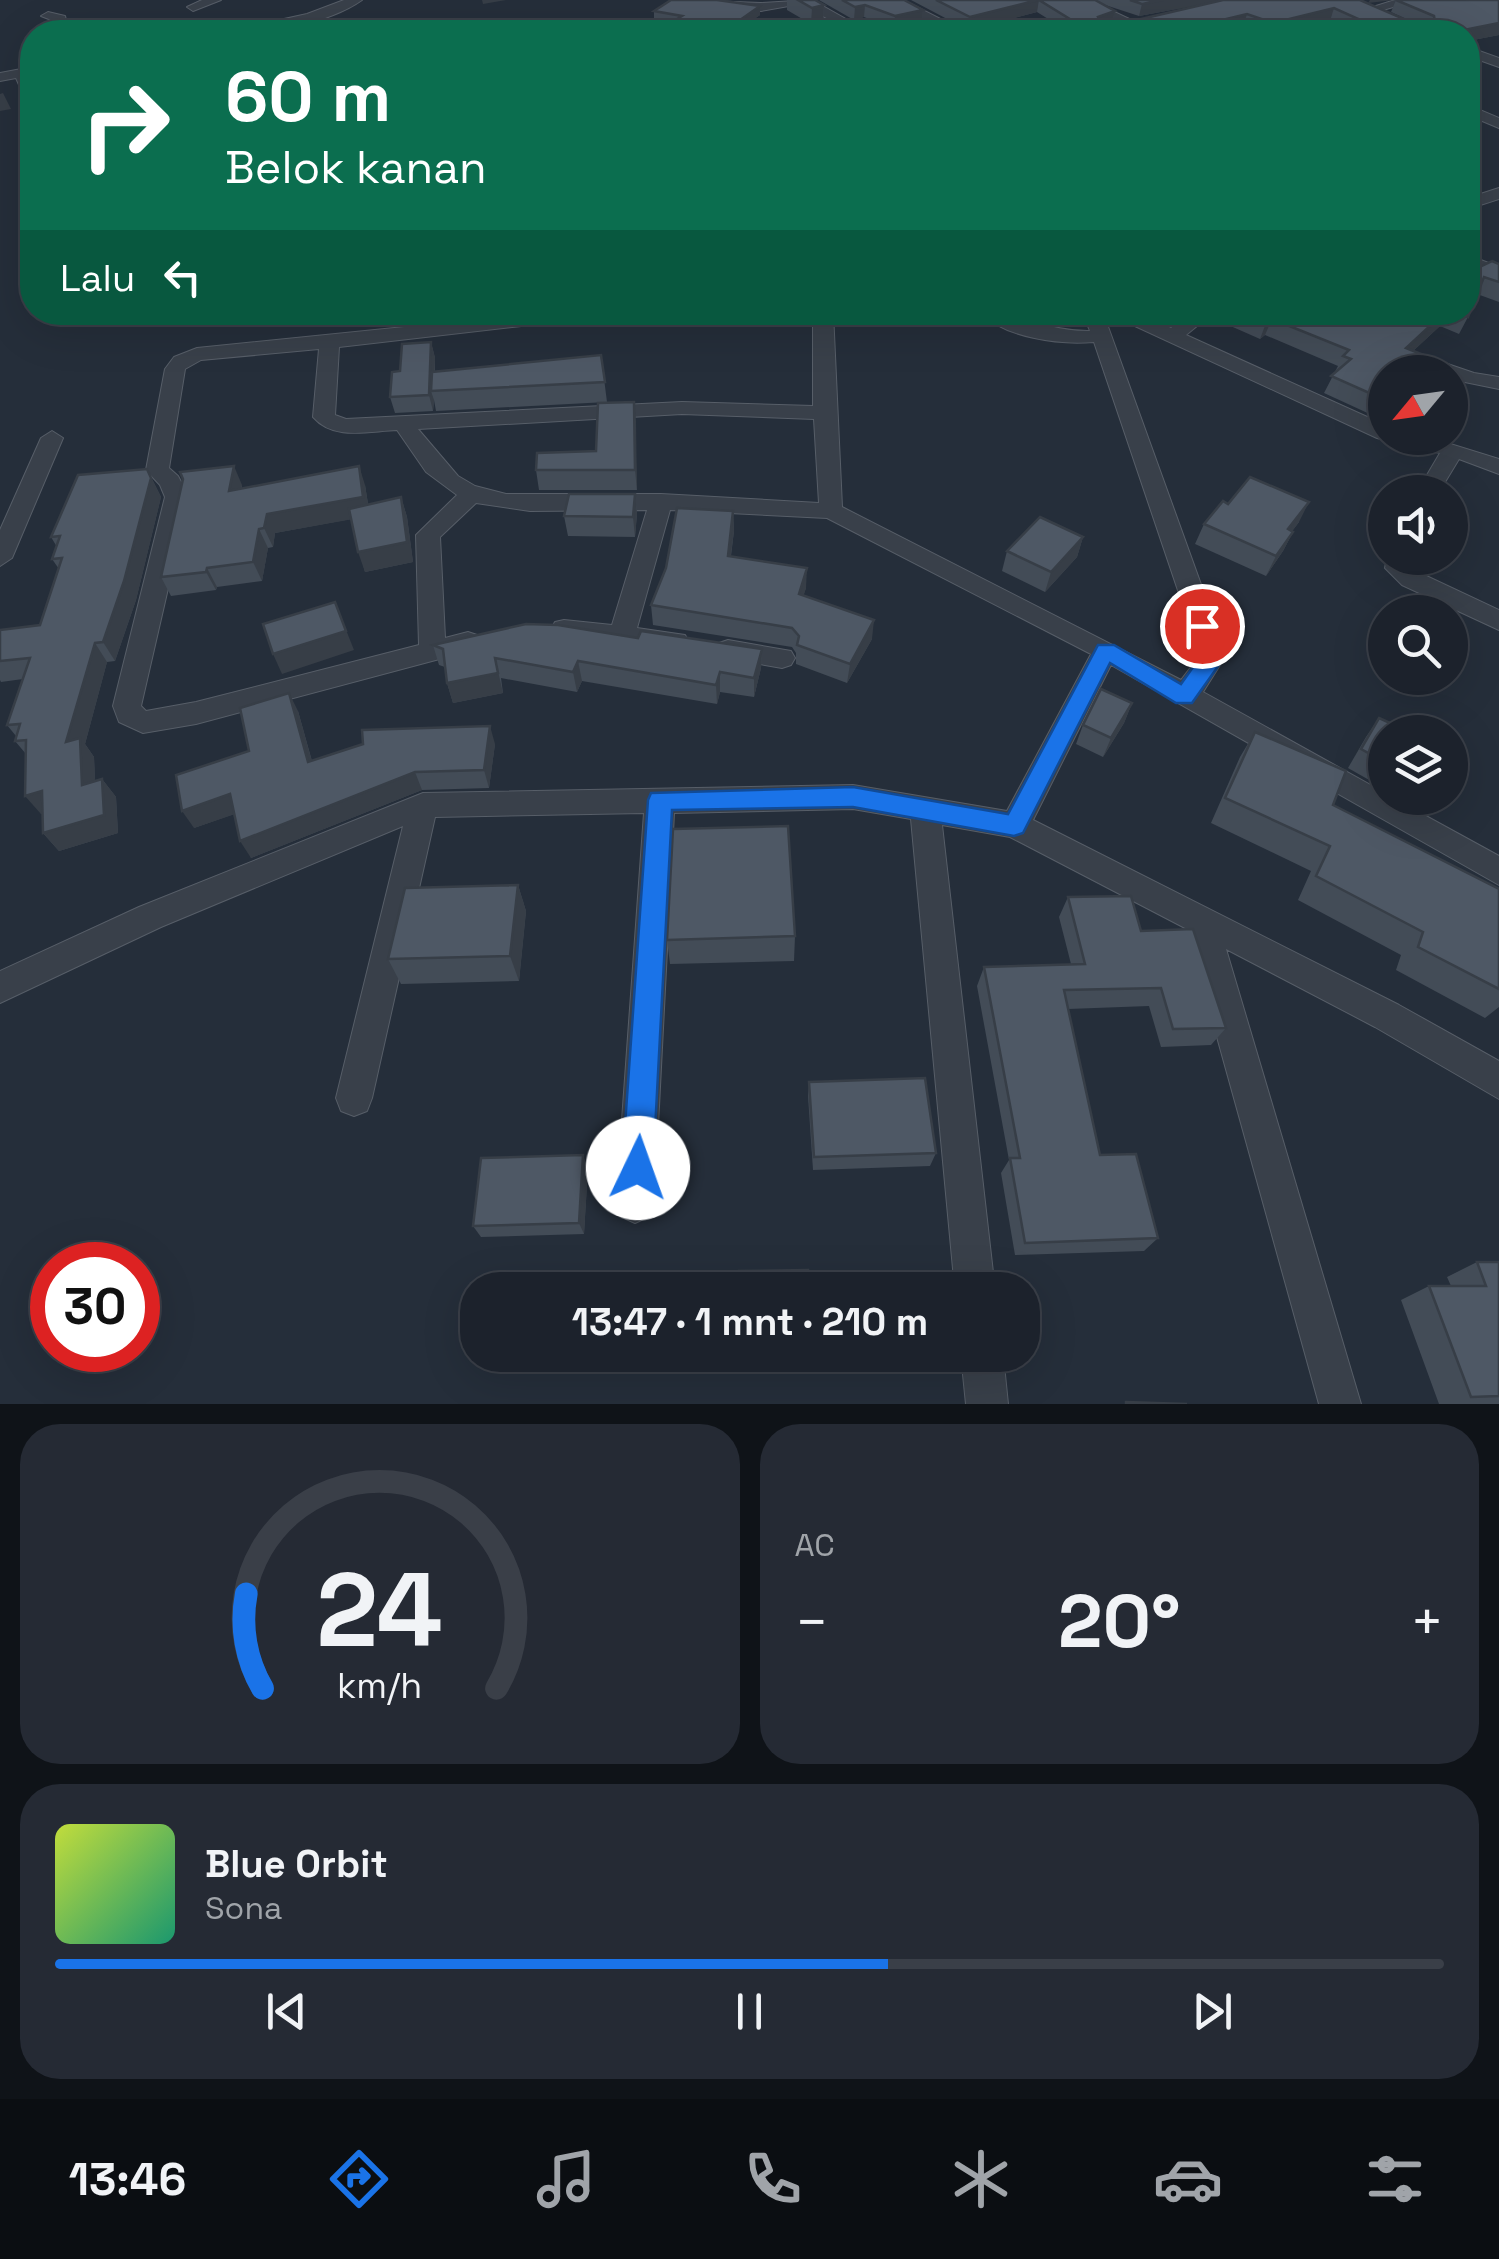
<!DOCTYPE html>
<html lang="id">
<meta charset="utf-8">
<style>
:root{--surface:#1c222c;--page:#252a34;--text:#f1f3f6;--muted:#a0a4a9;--line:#3a3f48;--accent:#1a73e8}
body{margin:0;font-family:"Space Grotesk",sans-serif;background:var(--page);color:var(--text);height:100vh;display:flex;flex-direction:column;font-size:38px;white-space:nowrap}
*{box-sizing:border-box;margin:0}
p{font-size:32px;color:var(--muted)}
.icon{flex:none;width:55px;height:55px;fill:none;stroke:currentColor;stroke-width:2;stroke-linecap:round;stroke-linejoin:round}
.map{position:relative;height:1404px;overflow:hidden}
.side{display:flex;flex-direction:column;gap:20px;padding:20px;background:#0f1318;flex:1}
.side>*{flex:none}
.hud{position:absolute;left:20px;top:20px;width:1460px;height:305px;border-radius:40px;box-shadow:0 10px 40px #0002,0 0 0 2px var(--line);background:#0b6e4f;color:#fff;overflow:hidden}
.needle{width:65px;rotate:241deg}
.tools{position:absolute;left:1368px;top:355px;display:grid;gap:20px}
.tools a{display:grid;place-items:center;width:100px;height:100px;border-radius:50%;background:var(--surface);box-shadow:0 10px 40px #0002,0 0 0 2px var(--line);font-size:50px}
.speed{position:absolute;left:30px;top:1242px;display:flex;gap:20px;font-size:50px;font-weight:700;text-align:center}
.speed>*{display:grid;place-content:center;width:130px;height:130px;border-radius:50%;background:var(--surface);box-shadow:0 10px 40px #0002,0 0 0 2px var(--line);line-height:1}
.speed .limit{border:15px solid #d22;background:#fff;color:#111}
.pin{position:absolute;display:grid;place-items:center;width:85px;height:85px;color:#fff;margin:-42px;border:5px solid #fff;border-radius:50%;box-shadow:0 2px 10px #0007}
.me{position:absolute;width:110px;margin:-55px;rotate:3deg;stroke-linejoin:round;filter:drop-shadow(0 0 8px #0008)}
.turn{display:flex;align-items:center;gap:35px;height:210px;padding:0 40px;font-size:45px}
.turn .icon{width:130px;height:130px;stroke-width:2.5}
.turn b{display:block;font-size:70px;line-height:85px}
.then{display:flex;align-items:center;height:95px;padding:0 40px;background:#0003;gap:20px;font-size:38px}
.big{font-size:75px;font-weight:700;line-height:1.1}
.side .tile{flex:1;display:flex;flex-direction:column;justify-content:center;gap:15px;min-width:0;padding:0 35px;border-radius:40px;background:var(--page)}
.side .dial{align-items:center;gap:0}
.dial svg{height:260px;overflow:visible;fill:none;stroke:var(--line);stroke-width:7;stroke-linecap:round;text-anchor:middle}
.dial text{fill:var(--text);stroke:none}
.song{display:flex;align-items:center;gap:30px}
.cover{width:120px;height:120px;border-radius:15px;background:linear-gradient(135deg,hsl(70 70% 55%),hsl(160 70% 35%))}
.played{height:10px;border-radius:5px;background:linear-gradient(90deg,var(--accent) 60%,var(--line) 60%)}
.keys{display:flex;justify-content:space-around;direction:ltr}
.heat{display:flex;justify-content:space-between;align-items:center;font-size:55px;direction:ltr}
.side .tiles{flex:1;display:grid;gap:20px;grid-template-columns:1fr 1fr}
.tile:last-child{grid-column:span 2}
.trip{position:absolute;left:460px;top:1272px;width:580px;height:100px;border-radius:40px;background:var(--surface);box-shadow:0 10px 40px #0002,0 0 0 2px var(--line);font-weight:700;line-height:100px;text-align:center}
.menu{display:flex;height:160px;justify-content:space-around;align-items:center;background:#0b0e12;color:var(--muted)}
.menu .icon{width:70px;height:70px}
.menu .current{color:var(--accent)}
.menu b{font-size:45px;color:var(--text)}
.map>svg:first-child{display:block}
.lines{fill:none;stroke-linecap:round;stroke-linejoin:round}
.street-casing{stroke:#575e68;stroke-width:2}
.street{fill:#39404a;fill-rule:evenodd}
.wall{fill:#434c57;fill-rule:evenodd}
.shaded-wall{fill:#373e47}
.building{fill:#4e5865;stroke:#373e47;stroke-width:2.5}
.route{fill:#1a73e8;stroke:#114b97;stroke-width:2.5}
</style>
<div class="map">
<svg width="1499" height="1404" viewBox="0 0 1499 1404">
<rect width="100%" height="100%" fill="#252e3a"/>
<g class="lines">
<defs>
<g id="street">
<path d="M202,0H221L193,11L187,7Z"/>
<path d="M344,0H362C328,24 266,35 225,32L307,14Z"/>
<path d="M681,0L761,3L812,0L869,32H853L800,4L761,11Z"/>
<path d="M887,0H903L966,32H949Z"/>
<path d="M1072,0H1089L1142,25L1130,28Z"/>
<path d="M1395,0H1417L1366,15L1360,11Z"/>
<path d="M48,12L65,16L69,32H57L54,21L41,16Z"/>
<path d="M1468,47L1499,58V67L1468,56Z"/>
<path d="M32,67V102L25,98L16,78L0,81V73Z"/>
<path d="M1468,105L1499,118V128L1468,115Z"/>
<path d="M1499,188V199L1468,209V198Z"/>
<path d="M1468,255L1499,267V280L1468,267Z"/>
<path d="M813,312H833L842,507L1181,680L1194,663L1190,626L1094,342C1058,345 1006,338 979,312C1017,312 1050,332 1090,331L1086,321L1092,312H1138L1171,328L1192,312H1214L1186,335L1385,425V438H1431L1499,459V474L1459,459L1439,492H1417L1440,453L1377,438L1122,320L1106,321L1216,626L1220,665L1203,692L1385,793V798H1393L1499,856V885L1111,665L1033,820L1399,1005L1499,1061V1099L1375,1027L1226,949L1361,1404H1319L1187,929L1010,837L942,825L995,1290H955L911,819L853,809L674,813L654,1204L648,1217L635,1223L622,1217L616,1204L644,813L435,817L372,1098L367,1111L354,1116L341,1111L336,1098L403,826L161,927L0,1003V971L139,907L423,793L853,785L1007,811L1091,654L827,518L670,510L637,628L685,635L689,642L685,649L676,652L564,638L555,636L551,629L555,622L564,620L612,625L647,510L530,511L476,503L440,537L445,638L468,632L477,635L481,642L477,649L196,724L143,733L119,722L113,706L165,497L160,485L146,470L165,369L174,357L197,348L541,313L551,319L548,323L339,347L335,415L346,419L682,402L813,406ZM319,349L313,417C334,441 368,431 397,430L426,472L457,495L416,535L419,645L196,702L146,711L141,706L189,497L178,476L169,468L185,369L201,360ZM682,414L814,419L819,503L661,494H506L475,486L458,476L418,429Z"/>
<path d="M1427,357L1474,373L1499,377V389L1450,379V372L1420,367L1417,363Z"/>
<path d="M52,431L63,438L12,558L0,566V530L41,438Z"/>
<path d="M1387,558H1411L1410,565L1420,573L1499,610V630L1402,585L1385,568Z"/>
<path d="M728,640L791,651L795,658L791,665L782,668L719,657L715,650L719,643Z"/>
<path d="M961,1355H1003L1008,1404H966Z"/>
</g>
</defs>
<use href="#street" class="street-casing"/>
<use href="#street" class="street"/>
</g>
<g class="wall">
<path d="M787,0H815L824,5L823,21L811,24L787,10Z"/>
<path d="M819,0H904L923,10L922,22L894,29L864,17L854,20Z"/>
<path d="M911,0H1360L1413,23H1415L1391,12L1396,0L1499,1V35L1468,41V32H1355L1330,21L1283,32H1259L1243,27L1219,32H1069L1037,12L968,30ZM1214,2L1124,23H1112L1115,11L1102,4L1139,16Z"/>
<path d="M654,11L760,15L735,32H656L672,23L654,19Z"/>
<path d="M1499,264V302L1477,294L1468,317L1459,334L1440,326L1413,351L1385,372V421L1324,393L1338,366L1265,335L1260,339L1226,324L1230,312H1468V270Z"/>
<path d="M431,342L435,358V371L601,355L607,402L436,411L434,400L433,411L395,413L390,397L400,371Z"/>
<path d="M634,402L637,490H539L536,470L596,451Z"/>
<path d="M147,469L161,497L136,600L115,661L107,662L85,744L94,757L95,781L102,779L116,797L118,833L59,851L43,833V813L41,814L26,754L15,741L16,736L7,725L23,679L1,682L0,680V630L40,625L59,569L52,559L57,547L51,537Z"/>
<path d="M242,485V488L365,485L368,504L401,497L407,517L413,562L365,572L351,519L275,533L273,547L268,548L262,581L217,587L216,590L171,596L161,577Z"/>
<path d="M635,494L637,514L635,537L568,536L564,516Z"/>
<path d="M733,511L734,531L731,556L806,588L803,596L872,639L847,683L796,664V653L792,647L653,625L651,605Z"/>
<path d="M1299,522L1292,531L1293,532L1283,551L1266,576L1195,544L1204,524Z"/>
<path d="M1083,537L1077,557L1045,592L1002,571L1007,551Z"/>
<path d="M638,638L762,649L761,668L754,697L720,692L717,704L582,681L577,692L501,678L503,693L453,703L447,683L445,667L439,665L433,645Z"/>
<path d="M1132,703L1124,723L1103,757L1076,744L1083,725Z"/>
<path d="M298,711L312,761L495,744L489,788L422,790L251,858L234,814L194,828L249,751Z"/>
<path d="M1379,718L1385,732V789L1348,768L1366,737Z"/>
<path d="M1255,732L1333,805L1499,889V1007L1485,1018L1396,970L1401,955L1298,900L1311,871L1211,823L1240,757Z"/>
<path d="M1400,798H1439L1427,812Z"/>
<path d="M518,885L526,911L519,981L401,984L388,959Z"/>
<path d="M1068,897L1141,931L1226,1028L1211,1045L1161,1047L1149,1006L1068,1009L1100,1155L1158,1238L1144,1251L1015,1255L1001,1173L1009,1160L977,986L984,967L1071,964L1059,917Z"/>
<path d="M795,936L794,961L670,964L667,940Z"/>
<path d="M809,1082L936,1153L930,1166L813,1170L808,1096Z"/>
<path d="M588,1168L584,1234L481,1237L473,1226Z"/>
<path d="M1477,1262H1499V1404H1439L1401,1300L1429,1286H1451L1447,1277Z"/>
<path d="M738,1355L811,1356L809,1364L739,1365Z"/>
</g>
<g class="shaded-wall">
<path d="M482,0H506L483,4Z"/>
<path d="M1039,0L1037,12L968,30L970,17Z"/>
<path d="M1163,0H1226L1139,16L1142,4Z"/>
<path d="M1370,0H1394L1368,3Z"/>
<path d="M824,5L823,21L811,24L812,8Z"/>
<path d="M865,5L864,17L854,20L855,7Z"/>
<path d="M760,6V15L735,32H723Z"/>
<path d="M1334,8L1330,21L1283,32H1270L1273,23Z"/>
<path d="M923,10L922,22L894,29L895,16Z"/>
<path d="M1115,11L1112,23L1095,30L1098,17Z"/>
<path d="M1247,14L1243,27L1219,32H1172Z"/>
<path d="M1499,23V35L1468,41V32H1454Z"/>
<path d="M3,93L11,109L0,111V94Z"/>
<path d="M1445,312H1447L1440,326L1398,365L1406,348Z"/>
<path d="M1272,319L1265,335L1260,339L1266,323Z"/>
<path d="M431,342L435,358L434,391H431L434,400L433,411L429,395Z"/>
<path d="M634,402L636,421L637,490L635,470Z"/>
<path d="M234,466L242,485L238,510L229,491Z"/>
<path d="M359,466L365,485L370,516L275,533L273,547L264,528L267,514Z"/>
<path d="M147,469L161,497L136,600L115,661L103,642Z"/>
<path d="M635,494L637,514L635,537L633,517Z"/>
<path d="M401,497L407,517L413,562L365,572L358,552Z"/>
<path d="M1309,502L1299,522L1279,549L1288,529Z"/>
<path d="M733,511L734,531L728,576V556Z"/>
<path d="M259,529L268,548L262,581L253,562Z"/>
<path d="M1293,532L1283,551L1266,576L1276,556Z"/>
<path d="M1083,537L1077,557L1045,592L1051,572Z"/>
<path d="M207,568L217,587L216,590L206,572Z"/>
<path d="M807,568L806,588L798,614L799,594Z"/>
<path d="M335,602L354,650L282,674L273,654Z"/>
<path d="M874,620L872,639L847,683L850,664Z"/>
<path d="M95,643L107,662L85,744L94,757L96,803L82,785L66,742Z"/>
<path d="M762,649L761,668L754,697V678Z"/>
<path d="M495,658L503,693L453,703L447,683Z"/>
<path d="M578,661L582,681L577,692L573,672Z"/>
<path d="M720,672V692L717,704L716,685Z"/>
<path d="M289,693L298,711L317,780L308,762Z"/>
<path d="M1132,703L1124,723L1103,757L1111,738Z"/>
<path d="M490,726L495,744L489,788L484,770Z"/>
<path d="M415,772L422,790L251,858L240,841Z"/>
<path d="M102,779L116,797L118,833L59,851L43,833Z"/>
<path d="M42,791L58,809L41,814L25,796Z"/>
<path d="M230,794L241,812L194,828L182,811Z"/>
<path d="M518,885L526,911L519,981L510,956Z"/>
<path d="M583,1155L588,1168L584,1234L579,1223Z"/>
</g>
<g class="building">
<path d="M671,0H717L760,6L723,32H656L682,16L654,11Z"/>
<path d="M798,0H815L824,5L812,8Z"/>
<path d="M842,0H904L923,10L895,16L865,5L855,7Z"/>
<path d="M936,0H1038L970,17Z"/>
<path d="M1039,0H1095L1115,11L1098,17L1101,23H1124L1223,0H1360L1413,23L1435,22L1434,16L1396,0H1498L1499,1V23L1454,32H1387L1334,8L1273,23L1247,14L1172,32H1091Z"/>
<path d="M1130,0H1163L1142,4Z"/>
<path d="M1492,261L1499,264V282L1484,277L1468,317L1457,312H1468V270H1473Z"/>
<path d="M1243,312H1445L1406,348L1446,364L1438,372H1385V400L1331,376L1351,359L1343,356L1349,350L1272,319L1266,323Z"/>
<path d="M431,342L429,395L390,397L392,372L400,371L402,344Z"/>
<path d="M601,355L605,382L431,391L432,372Z"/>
<path d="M634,402L635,470H536L537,453L596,451L598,403Z"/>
<path d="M234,466L229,491L359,466L363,497L267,514L264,528L259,529L253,562L207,568L206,572L161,577L183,479L180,472Z"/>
<path d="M147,469L151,478L124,581L103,642L95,643L66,742L80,738L82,785L102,779L104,815L43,833L42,791L25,796L26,740L15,741L20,724L7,725L30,658L0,661V630L40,625L62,558L52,559L60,536L51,537L78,475Z"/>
<path d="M1250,477L1309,502L1288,529L1293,532L1276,556L1204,524L1223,501L1228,504Z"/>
<path d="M569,494H635L633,517L564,516Z"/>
<path d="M401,497L407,542L358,552L349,509Z"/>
<path d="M677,508L733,511L728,556L807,568L799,594L874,620L850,664L797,645L799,636L792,628L651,605L666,568Z"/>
<path d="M1040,517L1083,537L1051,572L1007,551Z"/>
<path d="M335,602L346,631L273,654L263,624Z"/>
<path d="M526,624L558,625L638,638L641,631L762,649L754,678L720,672L716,685L578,661L573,672L495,658L498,673L447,683L443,649L433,645Z"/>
<path d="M1101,689L1132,703L1111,738L1083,725Z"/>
<path d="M289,693L308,762L363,744L362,730L490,726L484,770L415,772L240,841L230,794L182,811L176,775L249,751L240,708Z"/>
<path d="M1379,718L1410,732H1385V762L1361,749Z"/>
<path d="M1255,732L1346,771L1333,805L1499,889V989L1418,947L1423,932L1316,876L1330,846L1225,798Z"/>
<path d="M1450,752L1460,756L1450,778Z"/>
<path d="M788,826L795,936L667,940L673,829Z"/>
<path d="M518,885L510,956L388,959L405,888Z"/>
<path d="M1131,896L1141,931L1193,929L1226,1028L1173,1029L1161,988L1064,990L1100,1155L1136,1154L1158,1238L1025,1243L1010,1158H1020L984,967L1085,964L1068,897Z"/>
<path d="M925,1078L936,1153L814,1157L809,1082Z"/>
<path d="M583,1155L579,1223L473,1226L481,1158Z"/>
<path d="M1477,1262H1499V1396L1471,1397L1429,1286H1486Z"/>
<path d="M808,1270V1290H739V1271Z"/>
<rect x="738" y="1355" width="73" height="1"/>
<path d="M1126,1402L1187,1404H1126Z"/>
</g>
<path class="route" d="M1202,618L1213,626L1219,665L1192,703H1176L1110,663L1023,833L1014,836L853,807L672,810L653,1168L648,1179L638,1183L627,1179L622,1168L648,800L651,793L853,787L1008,814L1098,645H1114L1181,684L1196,663L1192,626Z"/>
</svg>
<div class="tools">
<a><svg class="needle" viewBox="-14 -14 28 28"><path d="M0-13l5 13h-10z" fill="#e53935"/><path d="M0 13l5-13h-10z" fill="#a0a4a9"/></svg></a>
<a><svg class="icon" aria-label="sound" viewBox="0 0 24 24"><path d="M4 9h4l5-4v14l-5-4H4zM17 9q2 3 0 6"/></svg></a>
<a><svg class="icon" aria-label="search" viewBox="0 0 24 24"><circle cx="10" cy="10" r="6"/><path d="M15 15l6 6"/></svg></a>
<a><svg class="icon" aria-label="layers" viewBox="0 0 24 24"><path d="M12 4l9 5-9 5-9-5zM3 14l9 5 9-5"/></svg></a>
</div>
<div class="speed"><div class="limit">30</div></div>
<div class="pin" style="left:1202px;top:626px;background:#d93025"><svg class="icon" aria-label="arrive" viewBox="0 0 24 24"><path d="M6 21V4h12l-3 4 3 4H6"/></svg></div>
<svg class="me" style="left:638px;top:1168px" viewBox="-20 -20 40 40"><circle r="19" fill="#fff"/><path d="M0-13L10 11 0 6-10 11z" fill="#1a73e8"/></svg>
<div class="trip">13:47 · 1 mnt · 210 m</div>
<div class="hud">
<div class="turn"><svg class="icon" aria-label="right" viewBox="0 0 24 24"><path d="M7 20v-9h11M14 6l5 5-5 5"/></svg><div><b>60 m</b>Belok kanan</div></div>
<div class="then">Lalu<svg class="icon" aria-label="left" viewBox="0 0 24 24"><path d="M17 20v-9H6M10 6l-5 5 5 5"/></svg></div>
</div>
</div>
<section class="side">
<div class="tiles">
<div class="tile dial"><svg viewBox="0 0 100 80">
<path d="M14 69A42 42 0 1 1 86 69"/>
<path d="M14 69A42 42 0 0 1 9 40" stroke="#1a73e8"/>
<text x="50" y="56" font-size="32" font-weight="700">24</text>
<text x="50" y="72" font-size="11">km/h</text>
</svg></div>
<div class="tile"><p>AC</p>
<div class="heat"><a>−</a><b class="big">20°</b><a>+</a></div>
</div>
<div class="tile">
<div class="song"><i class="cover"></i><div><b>Blue Orbit</b><p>Sona</p></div></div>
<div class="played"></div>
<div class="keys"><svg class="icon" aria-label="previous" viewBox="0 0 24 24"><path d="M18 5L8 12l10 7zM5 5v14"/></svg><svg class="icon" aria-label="pause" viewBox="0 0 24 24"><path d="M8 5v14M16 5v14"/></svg><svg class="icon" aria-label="next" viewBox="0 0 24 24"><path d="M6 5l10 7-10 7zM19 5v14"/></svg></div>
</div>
</div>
</section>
<nav class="menu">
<b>13:46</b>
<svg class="icon current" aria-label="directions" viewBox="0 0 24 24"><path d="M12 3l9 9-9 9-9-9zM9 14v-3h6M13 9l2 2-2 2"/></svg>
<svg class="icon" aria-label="music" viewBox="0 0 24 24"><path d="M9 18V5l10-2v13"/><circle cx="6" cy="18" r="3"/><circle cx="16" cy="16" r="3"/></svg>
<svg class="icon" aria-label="phone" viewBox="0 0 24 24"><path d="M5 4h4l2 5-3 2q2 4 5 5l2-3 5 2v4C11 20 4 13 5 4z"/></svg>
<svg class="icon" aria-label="climate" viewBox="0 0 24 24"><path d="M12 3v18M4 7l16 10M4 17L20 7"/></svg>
<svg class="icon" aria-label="car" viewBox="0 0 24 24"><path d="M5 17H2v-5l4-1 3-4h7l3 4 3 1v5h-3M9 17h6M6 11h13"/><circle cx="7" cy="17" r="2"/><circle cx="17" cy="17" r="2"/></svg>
<svg class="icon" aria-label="filters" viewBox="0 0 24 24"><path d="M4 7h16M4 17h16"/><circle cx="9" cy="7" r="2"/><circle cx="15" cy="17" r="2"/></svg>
</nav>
